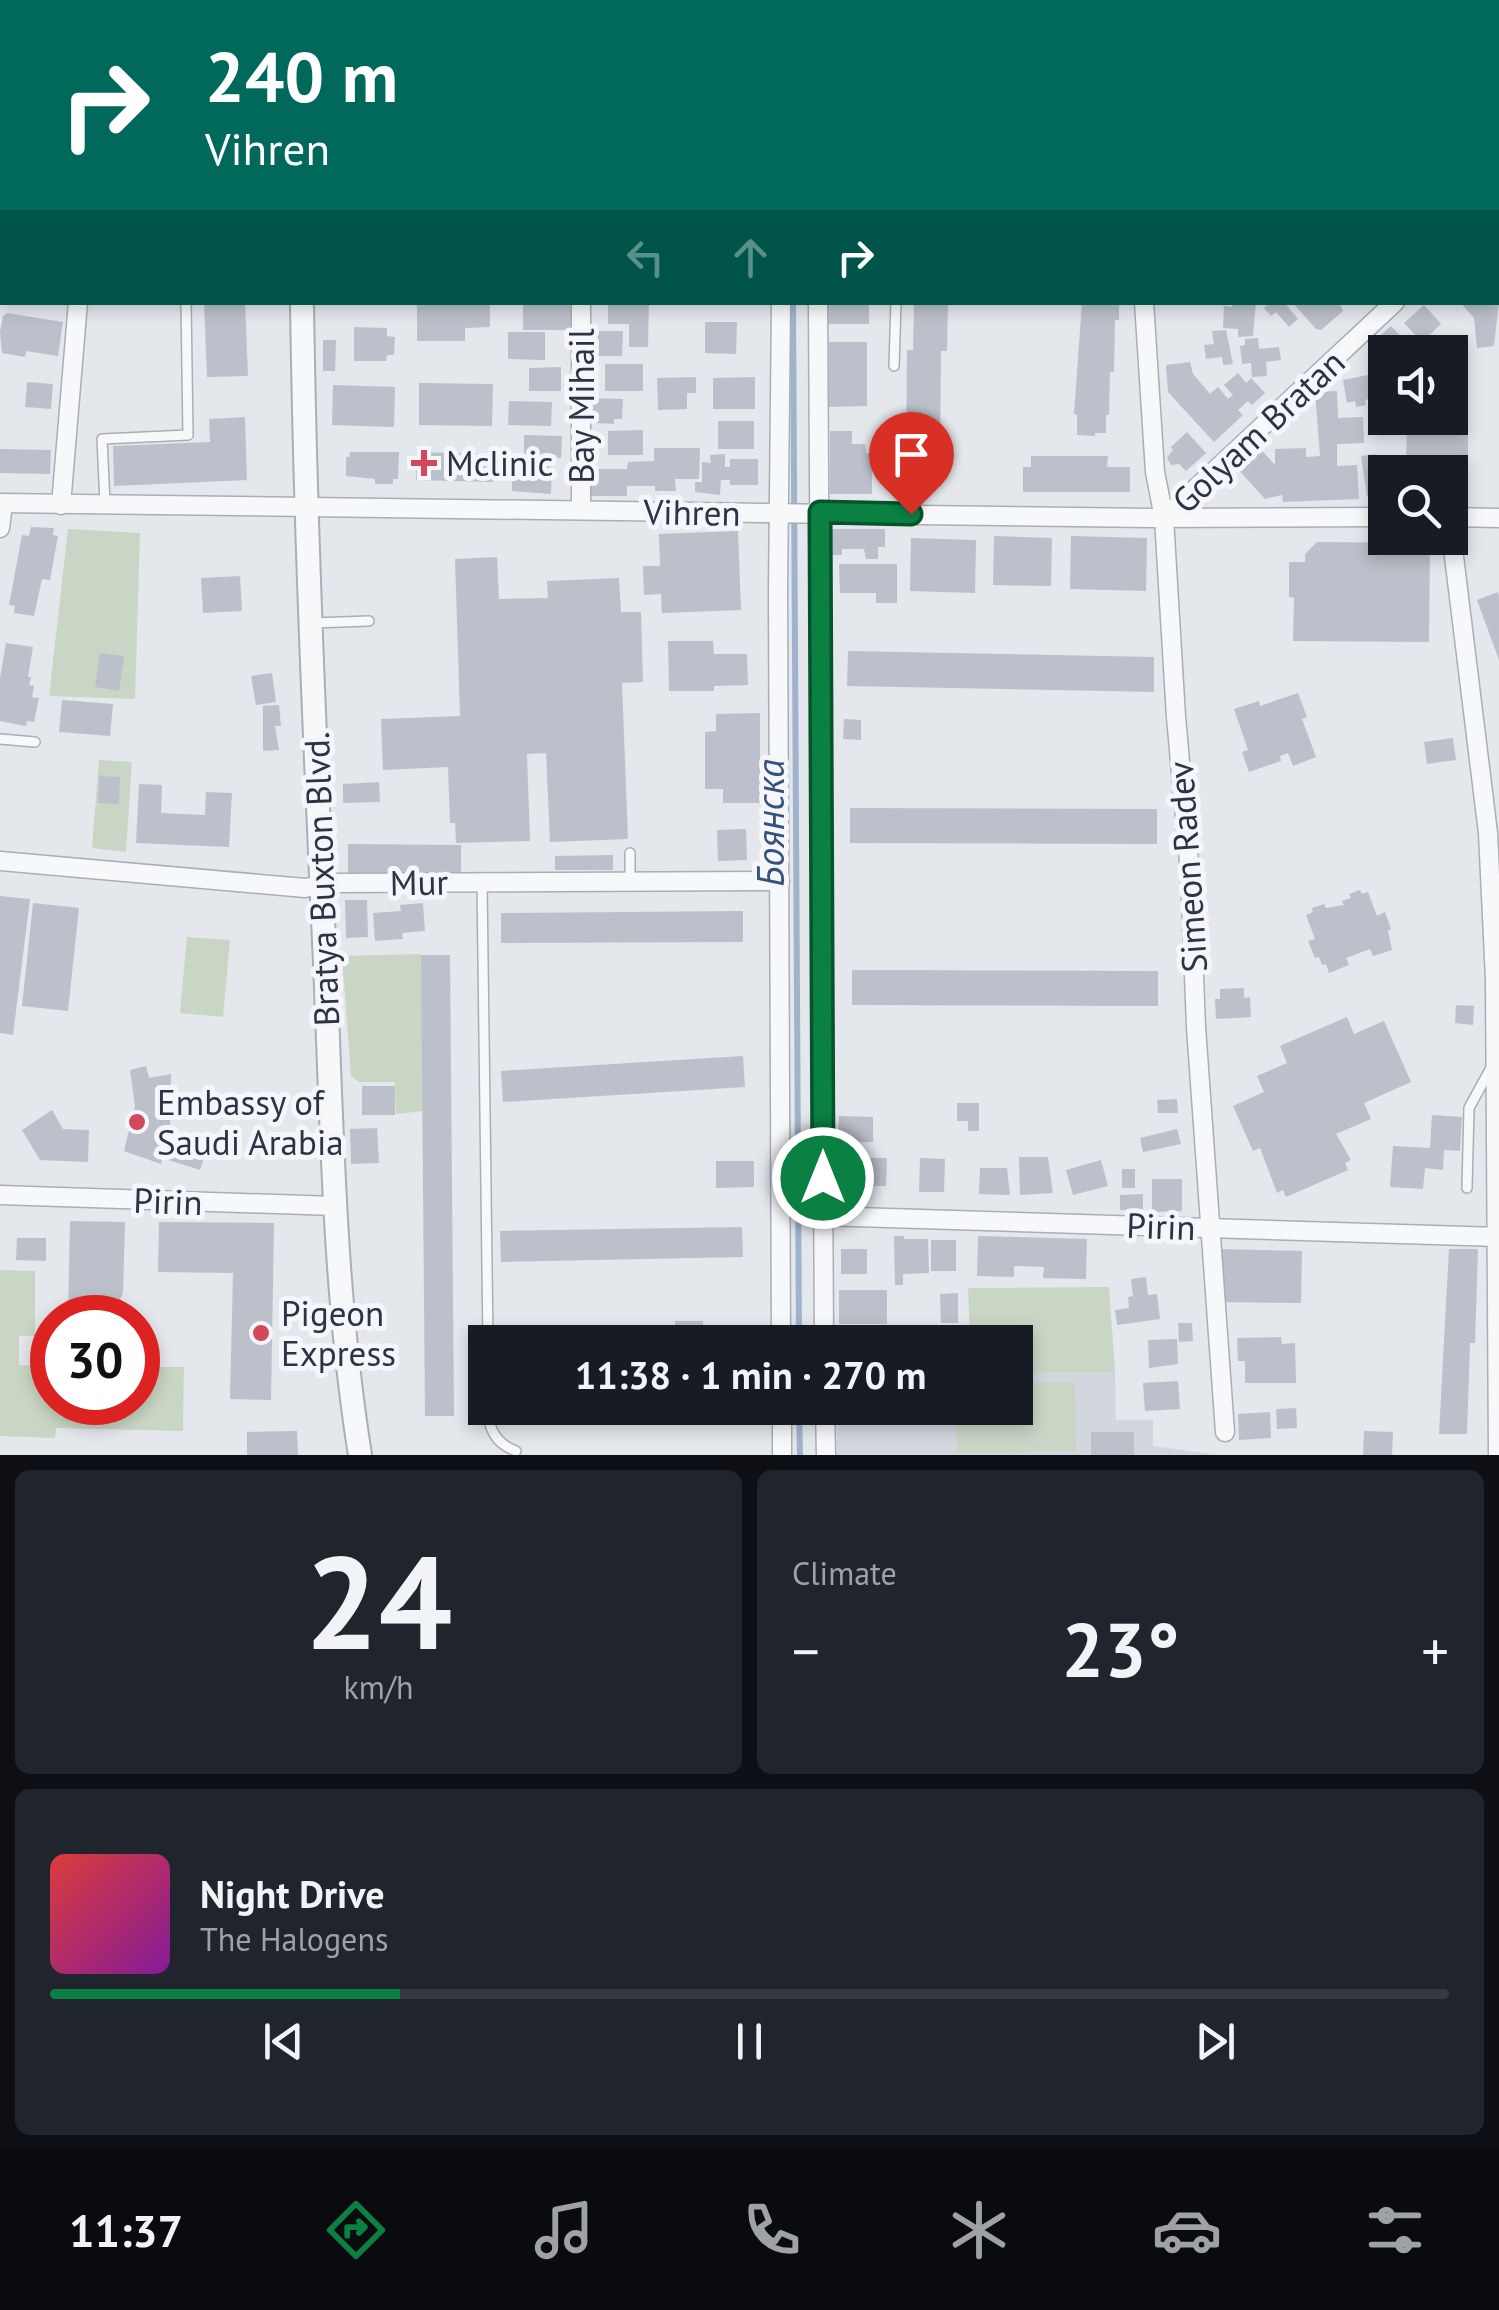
<!DOCTYPE html>
<meta charset="utf-8">
<style>
:root{--surface:#171b24;--page:#20242c;--text:#f1f3f6;--muted:#9ea1a6;--line:#363941;--accent:#0b8043}
body{margin:0;font-family:"PT Sans",sans-serif;background:var(--page);color:var(--text);height:100vh;display:flex;flex-direction:column;font-size:38px;white-space:nowrap}
*{box-sizing:border-box;margin:0}
p{font-size:32px;color:var(--muted)}
.icon{flex:none;width:55px;height:55px;fill:none;stroke:currentColor;stroke-width:2;stroke-linecap:round;stroke-linejoin:round}
.map{position:relative;height:1455px;overflow:hidden}
.panel{display:flex;flex-direction:column;gap:15px;padding:15px;background:#0d0f14;flex:1}
.panel>*{flex:none}
.guide{position:absolute;left:0px;top:0px;width:1500px;height:305px;box-shadow:0 5px 15px #0003;background:#00695c;color:#fff;overflow:hidden}
.tools{position:absolute;left:1368px;top:335px;display:grid;gap:20px}
.tools a{display:grid;place-items:center;width:100px;height:100px;border-radius:0px;background:var(--surface);box-shadow:0 5px 15px #0003;font-size:50px}
.speed{position:absolute;left:30px;top:1295px;display:flex;gap:20px;font-size:50px;font-weight:700;text-align:center}
.speed>*{display:grid;place-content:center;width:130px;height:130px;border-radius:50%;background:var(--surface);box-shadow:0 5px 15px #0003;line-height:1}
.speed .limit{border:15px solid #d22;background:#fff;color:#111}
.pin{position:absolute;display:grid;place-items:center;width:85px;height:85px;color:#fff;margin:-102px -42px;border-radius:50% 50% 50% 0;rotate:-45deg;box-shadow:0 0 10px #0007}
.pin .icon{rotate:45deg}
.me{position:absolute;width:110px;margin:-55px;rotate:0deg;stroke-linejoin:round;filter:drop-shadow(0 0 8px #0008)}
.turn{display:flex;align-items:center;gap:35px;height:210px;padding:0 40px;font-size:45px}
.turn .icon{width:130px;height:130px;stroke-width:2.5}
.turn b{display:block;font-size:70px;line-height:85px}
.lanes{display:flex;align-items:center;height:95px;padding:0 40px;background:#0003;justify-content:center;gap:50px;direction:ltr}
.lanes .off{opacity:.35}
.big{font-size:75px;font-weight:700;line-height:1.1}
.panel .tile{flex:1;display:flex;flex-direction:column;justify-content:center;gap:15px;min-width:0;padding:0 35px;border-radius:15px;background:var(--page)}
.panel .dial{align-items:center;gap:0}
.dial b{font-size:130px;line-height:1}
.song{display:flex;align-items:center;gap:30px}
.cover{width:120px;height:120px;border-radius:15px;background:linear-gradient(135deg,hsl(0 70% 55%),hsl(290 70% 35%))}
.played{height:10px;border-radius:5px;background:linear-gradient(90deg,var(--accent) 25%,var(--line) 25%)}
.keys{display:flex;justify-content:space-around;direction:ltr}
.heat{display:flex;justify-content:space-between;align-items:center;font-size:55px;direction:ltr}
.panel .tiles{flex:1;display:grid;gap:15px;grid-template-columns:1fr 1fr}
.tile:last-child{grid-column:span 2}
.trip{position:absolute;left:468px;top:1325px;width:565px;height:100px;border-radius:0px;background:var(--surface);box-shadow:0 5px 15px #0003;font-weight:700;line-height:100px;text-align:center}
.tab-bar{display:flex;height:160px;justify-content:space-around;align-items:center;background:#090b0e;color:var(--muted)}
.tab-bar .icon{width:70px;height:70px}
.tab-bar .current{color:var(--accent)}
.tab-bar b{font-size:45px;color:var(--text)}
.map>svg:first-child{display:block}
.built{fill:#d2d6de}
.green{fill:#c9d6c5}
.lines{fill:none;stroke-linecap:round;stroke-linejoin:round}
.stream{stroke:#9fb4cc;stroke-width:6}
.building{fill:#bbc0ca}
.service-casing{stroke:#a9aeb7;stroke-width:12}
.minor-casing{stroke:#a9aeb7;stroke-width:21}
.tertiary-casing{stroke:#a9aeb7;stroke-width:26}
.service{stroke:#f7f8fa;stroke-width:9}
.minor{stroke:#f7f8fa;stroke-width:18}
.tertiary{stroke:#f7f8fa;stroke-width:22}
.route-casing{stroke:#07532c;stroke-width:25}
.route{stroke:#0b8043;stroke-width:18}
.poi-dot{fill:#d1495b;stroke:#f4f6f9;stroke-width:4}
.labels{text-anchor:middle;dominant-baseline:central;stroke-width:10;stroke-linejoin:round;paint-order:stroke}
.street-label{font-size:35px;fill:#2b3445;stroke:#f4f6f9}
.poi-label{font-size:35px;fill:#2b3445;stroke:#f4f6f9;text-anchor:start}
.water-label{font-size:38px;font-style:italic;fill:#34527a;stroke:#f4f6f9}
</style>
<div class="map">
<svg width="1499" height="1455" viewBox="0 0 1499 1455">
<rect width="100%" height="100%" fill="#e4e7ec"/>
<path class="built" d="M1115,1372L1116,1420H1153V1446L1219,1455H837L836,1408H1015V1373Z"/>
<g class="green">
<path d="M68,529L140,533L135,699L49,696Z"/>
<path d="M99,760L132,762L126,852L92,848Z"/>
<path d="M187,937L230,940L223,1017L180,1013Z"/>
<path d="M421,954L423,1111L396,1114L395,1082H359L351,1076L342,956Z"/>
<path d="M0,1270L35,1271V1336H19V1365L43,1366V1372H52V1402H138L140,1367H184L183,1431L56,1428L55,1438L0,1436Z"/>
<path d="M1109,1287L1115,1372L1015,1373V1342H970L968,1288Z"/>
<path d="M1075,1382L1076,1451L957,1453L956,1408H1015V1383Z"/>
</g>
<g class="lines">
<g class="stream">
<path d="M792,0V2"/>
<path d="M793,302L799,1342"/>
<path d="M799,1408L800,1455"/>
</g>
</g>
<g class="building">
<path d="M204,302H245L248,376L207,377Z"/>
<path d="M417,302H490V327L465,328V341H417Z"/>
<path d="M608,302H649L648,347H629V324H608Z"/>
<rect x="828" y="302" width="41" height="22"/>
<path d="M914,302H948L947,351H941L940,453L906,452L907,350H913Z"/>
<path d="M1082,302H1119V320H1115L1114,372H1110L1109,415H1106V433H1095V436L1077,435V415L1074,414Z"/>
<path d="M1233,302H1256L1253,336L1238,337V329L1223,328L1224,306L1232,307Z"/>
<path d="M1271,302H1284L1298,319L1289,327L1276,312L1271,316L1264,308Z"/>
<path d="M1292,302H1339L1343,311L1321,330L1316,329Z"/>
<path d="M1460,302H1499L1494,346L1477,348L1474,318Z"/>
<rect x="523" y="303" width="51" height="27"/>
<path d="M1424,305L1441,324L1422,342L1404,323Z"/>
<path d="M7,313L63,322L58,356L26,351L25,357L2,353L0,332L3,316Z"/>
<path d="M705,322H737L736,354L705,353Z"/>
<path d="M1391,326L1416,352H1385V356L1372,343Z"/>
<path d="M354,327L387,328V336L395,337L394,355H387L386,361H354Z"/>
<path d="M1226,330L1233,364L1223,365L1222,357L1206,359L1204,345L1214,344L1212,331Z"/>
<path d="M588,331H623L622,356H587Z"/>
<path d="M508,332H545V360L508,359Z"/>
<path d="M1258,338L1259,349L1279,347L1281,360L1266,362L1267,376L1252,377L1251,363L1242,364L1240,346L1245,345V339Z"/>
<path d="M323,340H336L335,371H323Z"/>
<path d="M829,342H867V406L829,407Z"/>
<path d="M1190,362L1193,374L1210,394L1218,387L1228,399L1233,395L1224,385L1238,373L1246,383L1251,378L1265,393L1252,405L1248,401L1238,410L1243,415L1214,442L1168,392L1166,365Z"/>
<rect x="605" y="364" width="38" height="27"/>
<path d="M561,367V391H529V368Z"/>
<path d="M1368,375L1373,398L1365,400L1366,405L1356,407L1355,401L1347,403L1343,380Z"/>
<path d="M696,377V393H687V409L658,410L657,378Z"/>
<path d="M755,377V409H713V378Z"/>
<path d="M27,382L53,384L51,409L25,407Z"/>
<path d="M419,383L493,384L492,426L419,425Z"/>
<path d="M333,385L395,387L394,427L332,425Z"/>
<path d="M1337,391L1338,418L1363,417L1364,443L1337,444V466L1357,465L1359,499L1283,502L1282,495L1265,499L1236,467L1258,446L1275,465V449L1306,448V457L1320,456L1315,392Z"/>
<path d="M588,398L623,399L622,419H614V424L596,423V419H587Z"/>
<path d="M509,401L552,402L551,426L508,425Z"/>
<path d="M1450,402H1468V485H1450V472H1406L1407,418H1450Z"/>
<path d="M245,417L247,480L114,486L113,446L210,442L209,419Z"/>
<rect x="718" y="421" width="36" height="28"/>
<path d="M643,430V455H608V431Z"/>
<path d="M830,431H852V444H865L866,453H872V494H830Z"/>
<path d="M1187,432L1206,453L1186,471L1179,464L1171,465L1167,458L1173,450L1171,447Z"/>
<path d="M524,435L562,436L561,458L524,457Z"/>
<path d="M654,448H700L699,479H675L676,491H655V486H627V496H582V469H627L628,462L654,461Z"/>
<path d="M0,449L51,450L50,474L0,473Z"/>
<path d="M350,452H399L398,479H393V484H375V479L346,476V457H349Z"/>
<path d="M417,452L493,454V482L416,480Z"/>
<path d="M725,454V467H730V459H758V485H730V480H721L720,495L695,492V482H702V462L711,463L710,455Z"/>
<path d="M1376,454V462L1383,461L1385,493L1367,496L1361,456Z"/>
<path d="M1031,456H1108L1107,467H1130V492H1023V467H1031Z"/>
<path d="M530,462H552L551,494L512,491V477L530,476Z"/>
<path d="M31,527L54,528L53,535L58,536L50,580L42,579L34,616L14,613L15,606L9,605L22,535L29,536Z"/>
<path d="M830,529H885V547H878V559H866L864,549H842V555H830Z"/>
<path d="M738,531L741,610L662,613L661,594L644,595L643,566H660L659,534Z"/>
<path d="M994,536L1052,538L1051,586L993,585Z"/>
<path d="M1071,536L1147,538L1146,591L1070,589Z"/>
<path d="M911,538L976,540L975,593L910,591Z"/>
<path d="M1317,542L1430,543L1429,642L1293,641L1294,598L1289,597V562H1305V554Z"/>
<path d="M497,557L499,599L548,598L547,581L619,578L621,612H641L643,682L622,683L628,839L550,842L546,753L527,754L530,841L456,843L455,823H450L448,767L383,770L381,719L460,716L455,559Z"/>
<path d="M839,564H897V603H876V593H840Z"/>
<path d="M240,576L242,611L203,613L201,578Z"/>
<path d="M1498,592L1499,597V660L1477,600Z"/>
<path d="M668,641H713L714,654H747L748,685L714,686V691H669Z"/>
<path d="M6,643L33,647L28,677H31L29,685L34,686L32,697L39,698L34,722L27,721L26,726L0,721V678Z"/>
<path d="M848,651L1154,657V692L847,686Z"/>
<path d="M100,653L124,656L119,691L95,687Z"/>
<path d="M272,673L276,702L256,705L251,676Z"/>
<path d="M1298,693L1307,717L1302,719L1316,757L1293,766L1288,753L1280,756L1281,761L1249,772L1242,752L1248,750L1234,709L1259,701L1260,706Z"/>
<path d="M62,700L113,704L110,736L59,732Z"/>
<path d="M279,705L281,726H275L279,750L263,751V706Z"/>
<path d="M760,713V803H723V789H705V732L716,731V714Z"/>
<path d="M844,719L861,720V740L843,739Z"/>
<path d="M1453,738L1456,760L1427,764L1424,742Z"/>
<path d="M99,776L120,777L119,804L98,803Z"/>
<path d="M379,782L380,802L343,803V784Z"/>
<path d="M139,784L162,785L161,813L205,815L206,792L232,793L229,847L136,843Z"/>
<path d="M850,808L1157,809V844L850,843Z"/>
<path d="M746,829L747,860L718,861L717,830Z"/>
<path d="M348,844L461,845V879L348,875Z"/>
<path d="M613,855V870H555V856Z"/>
<path d="M1360,890L1362,894L1368,892L1377,916L1385,912L1391,929L1388,931L1392,950L1373,956L1370,949L1346,958L1349,965L1329,973L1326,964L1322,965L1319,957L1315,958L1308,941L1315,939L1306,915L1313,912L1312,908L1324,904L1326,908L1344,905L1342,901L1351,898L1349,894Z"/>
<path d="M0,896L30,899L13,1035L0,1033Z"/>
<path d="M345,900H367L368,937L346,938Z"/>
<path d="M33,903L79,908L68,1011L22,1006Z"/>
<path d="M423,903L425,931L402,933L403,939L375,941L373,913L401,911L400,905Z"/>
<path d="M743,911V942L501,943V913Z"/>
<path d="M421,955H450L454,1416H425Z"/>
<path d="M852,970L1158,971V1006L852,1005Z"/>
<path d="M1244,988V998L1250,997L1251,1017L1216,1019L1215,999H1220V989Z"/>
<path d="M1456,1005L1474,1006L1473,1025L1455,1023Z"/>
<path d="M1347,1017L1354,1034L1384,1021L1411,1082L1364,1103L1371,1119L1336,1134L1351,1160L1345,1163L1348,1170L1286,1197L1283,1190L1277,1193L1260,1148L1253,1151L1233,1106L1264,1092L1257,1076L1287,1063L1280,1046Z"/>
<path d="M743,1056L745,1087L503,1102L501,1071Z"/>
<path d="M146,1066L149,1078L171,1074L170,1128L207,1148L200,1170L162,1158L161,1164L124,1151L135,1106L130,1070Z"/>
<rect x="362" y="1086" width="33" height="29"/>
<path d="M1177,1099L1178,1113H1158L1157,1100Z"/>
<path d="M957,1103H979V1131H968V1121H957Z"/>
<path d="M52,1110L63,1129L89,1130L88,1162L40,1160L22,1130Z"/>
<path d="M1432,1115L1462,1117L1460,1151L1444,1150L1443,1170L1425,1168L1423,1189L1390,1187L1393,1146L1430,1148Z"/>
<path d="M839,1116L873,1117V1142H838Z"/>
<path d="M377,1128L379,1163L351,1164L350,1129Z"/>
<path d="M1177,1129L1181,1144L1143,1152L1140,1138Z"/>
<path d="M1019,1157H1048L1053,1193L1020,1195Z"/>
<path d="M844,1158H887L886,1186H844Z"/>
<path d="M920,1158L945,1159L944,1192H919Z"/>
<path d="M1101,1160L1108,1186L1073,1195L1066,1170Z"/>
<path d="M716,1161H754V1187L716,1188Z"/>
<path d="M980,1168H1007L1010,1195L979,1194Z"/>
<rect x="1122" y="1169" width="13" height="19"/>
<path d="M1152,1179H1182V1211L1152,1212Z"/>
<path d="M1143,1194V1210H1120V1195Z"/>
<path d="M70,1221L125,1222L123,1293L112,1318H68Z"/>
<path d="M159,1222L274,1223L271,1400L230,1399L233,1273L158,1272Z"/>
<path d="M742,1227L743,1257L501,1262L500,1231Z"/>
<path d="M894,1236H904V1239H928L929,1273L903,1274V1285H895Z"/>
<path d="M978,1236L1087,1239L1086,1279L1043,1278L1044,1267L1014,1266V1277L977,1276Z"/>
<path d="M17,1238H46V1261L16,1260Z"/>
<rect x="931" y="1240" width="25" height="31"/>
<rect x="841" y="1249" width="26" height="25"/>
<path d="M1218,1249L1302,1251L1301,1303L1217,1302Z"/>
<path d="M1449,1249H1478L1475,1343H1470L1467,1434H1439Z"/>
<path d="M1146,1277L1148,1295L1157,1294L1160,1319L1117,1325L1115,1310L1129,1308L1128,1297L1133,1296L1131,1279Z"/>
<rect x="839" y="1290" width="48" height="34"/>
<path d="M958,1293V1323H941L940,1294Z"/>
<rect x="675" y="1321" width="28" height="21"/>
<path d="M1178,1323H1192L1193,1341L1179,1342Z"/>
<path d="M907,1329H931V1342H898L899,1335H907Z"/>
<path d="M1281,1337L1282,1344L1295,1343L1296,1383H1245V1361H1238L1237,1338Z"/>
<path d="M1177,1339L1178,1364L1149,1368L1148,1340Z"/>
<path d="M1178,1381L1180,1409L1145,1411L1143,1383Z"/>
<path d="M502,1408H744V1418L502,1422Z"/>
<path d="M1296,1408L1297,1428L1277,1429L1276,1409Z"/>
<path d="M1270,1412L1271,1438L1239,1440L1238,1414Z"/>
<path d="M297,1431L298,1455H247V1432Z"/>
<path d="M1364,1431L1393,1432L1392,1455H1363Z"/>
<rect x="1091" y="1432" width="43" height="23"/>
</g>
<g class="lines">
<defs>
<g id="service">
<path d="M184,0V2"/>
<path d="M894,366L896,302"/>
<path d="M105,503L102,439L188,435L186,302"/>
<path d="M313,623L369,621"/>
<path d="M0,739L35,742"/>
<path d="M630,881V853"/>
<path d="M482,882L488,1342"/>
<path d="M1467,1188L1469,1108L1492,1066"/>
<path d="M488,1408C488,1428 496,1444 516,1451"/>
</g>
<g id="minor">
<path d="M780,0V2"/>
<path d="M815,0V2"/>
<path d="M1125,0V2"/>
<path d="M111,2L112,0"/>
<path d="M1498,207L1499,206"/>
<path d="M0,215H2"/>
<path d="M581,302V510"/>
<path d="M781,302L778,591L781,1342"/>
<path d="M818,302L824,1342"/>
<path d="M1144,302L1155,472L1164,518L1176,717L1190,873L1196,1027L1225,1432"/>
<path d="M0,503L1151,518L1385,517"/>
<path d="M61,505L78,302"/>
<path d="M1450,517L1499,518"/>
<path d="M1164,518L1395,302"/>
<path d="M1450,524L1488,833L1495,979L1498,1455"/>
<path d="M0,528L3,504"/>
<path d="M0,861L305,888L333,883L780,881"/>
<path d="M0,1195L335,1206"/>
<path d="M823,1216L1499,1237"/>
<path d="M782,1408V1455"/>
<path d="M825,1408L826,1455"/>
</g>
<g id="tertiary">
<path d="M294,0V2"/>
<path d="M302,302C305,523 315,743 325,963C332,1127 334,1292 360,1455"/>
</g>
</defs>
<use href="#service" class="service-casing"/>
<use href="#minor" class="minor-casing"/>
<use href="#tertiary" class="tertiary-casing"/>
<use href="#service" class="service"/>
<use href="#minor" class="minor"/>
<use href="#tertiary" class="tertiary"/>
</g>
<g class="lines">
<defs>
<path id="route" d="M823,1178L820,512L911,514"/>
</defs>
<use href="#route" class="route-casing"/>
<use href="#route" class="route"/>
</g>
<g class="poi-dot">
<path d="M419 448h10v10h10v10h-10v10h-10v-10h-10v-10h10z"/>
<circle cx="137" cy="1122" r="10"/>
<circle cx="261" cy="1333" r="10"/>
</g>
<g class="labels">
<g class="street-label">
<text transform="translate(581 406) rotate(-90)">Bay Mihail</text>
<text transform="translate(1258 431) rotate(-43)">Golyam Bratan</text>
<text transform="translate(692 512) rotate(1)">Vihren</text>
<text transform="translate(1187 867) rotate(-94)">Simeon Radev</text>
<text transform="translate(321 879) rotate(-92)">Bratya Buxton Blvd.</text>
<text transform="translate(419 882) rotate(-1)">Mur</text>
<text transform="translate(168 1201) rotate(2)">Pirin</text>
<text transform="translate(1161 1226) rotate(2)">Pirin</text>
</g>
<g class="poi-label">
<text x="446" y="463">Mclinic</text>
<text x="157" y="1102">Embassy of<tspan x="157" dy="40">Saudi Arabia</tspan></text>
<text x="281" y="1313">Pigeon<tspan x="281" dy="40">Express</tspan></text>
</g>
<g class="water-label">
<text transform="translate(769 823) rotate(-90)">Боянска</text>
</g>
</g>
</svg>
<div class="tools">
<a><svg class="icon" aria-label="sound" viewBox="0 0 24 24"><path d="M4 9h4l5-4v14l-5-4H4zM17 9q2 3 0 6"/></svg></a>
<a><svg class="icon" aria-label="search" viewBox="0 0 24 24"><circle cx="10" cy="10" r="6"/><path d="M15 15l6 6"/></svg></a>
</div>
<div class="speed"><div class="limit">30</div></div>
<div class="pin" style="left:911px;top:514px;background:#d93025"><svg class="icon" aria-label="arrive" viewBox="0 0 24 24"><path d="M6 21V4h12l-3 4 3 4H6"/></svg></div>
<svg class="me" style="left:823px;top:1178px" viewBox="-20 -20 40 40"><circle r="17" fill="#0b8043" stroke="#fff" stroke-width="3"/><path d="M0-11L8 9 0 5-8 9z" fill="#fff"/></svg>
<div class="trip">11:38 · 1 min · 270 m</div>
<div class="guide">
<div class="turn"><svg class="icon" aria-label="right" viewBox="0 0 24 24"><path d="M7 20v-9h11M14 6l5 5-5 5"/></svg><div><b>240 m</b>Vihren</div></div>
<div class="lanes"><svg class="icon off" aria-label="left" viewBox="0 0 24 24"><path d="M17 20v-9H6M10 6l-5 5 5 5"/></svg><svg class="icon off" aria-label="ahead" viewBox="0 0 24 24"><path d="M12 20V5M6 11l6-6 6 6"/></svg><svg class="icon" aria-label="right" viewBox="0 0 24 24"><path d="M7 20v-9h11M14 6l5 5-5 5"/></svg></div>
</div>
</div>
<section class="panel">
<div class="tiles">
<div class="tile dial"><b>24</b><p>km/h</p></div>
<div class="tile"><p>Climate</p>
<div class="heat"><a>−</a><b class="big">23°</b><a>+</a></div>
</div>
<div class="tile">
<div class="song"><i class="cover"></i><div><b>Night Drive</b><p>The Halogens</p></div></div>
<div class="played"></div>
<div class="keys"><svg class="icon" aria-label="previous" viewBox="0 0 24 24"><path d="M18 5L8 12l10 7zM5 5v14"/></svg><svg class="icon" aria-label="pause" viewBox="0 0 24 24"><path d="M8 5v14M16 5v14"/></svg><svg class="icon" aria-label="next" viewBox="0 0 24 24"><path d="M6 5l10 7-10 7zM19 5v14"/></svg></div>
</div>
</div>
</section>
<nav class="tab-bar">
<b>11:37</b>
<svg class="icon current" aria-label="directions" viewBox="0 0 24 24"><path d="M12 3l9 9-9 9-9-9zM9 14v-3h6M13 9l2 2-2 2"/></svg>
<svg class="icon" aria-label="music" viewBox="0 0 24 24"><path d="M9 18V5l10-2v13"/><circle cx="6" cy="18" r="3"/><circle cx="16" cy="16" r="3"/></svg>
<svg class="icon" aria-label="phone" viewBox="0 0 24 24"><path d="M5 4h4l2 5-3 2q2 4 5 5l2-3 5 2v4C11 20 4 13 5 4z"/></svg>
<svg class="icon" aria-label="climate" viewBox="0 0 24 24"><path d="M12 3v18M4 7l16 10M4 17L20 7"/></svg>
<svg class="icon" aria-label="car" viewBox="0 0 24 24"><path d="M5 17H2v-5l4-1 3-4h7l3 4 3 1v5h-3M9 17h6M6 11h13"/><circle cx="7" cy="17" r="2"/><circle cx="17" cy="17" r="2"/></svg>
<svg class="icon" aria-label="filters" viewBox="0 0 24 24"><path d="M4 7h16M4 17h16"/><circle cx="9" cy="7" r="2"/><circle cx="15" cy="17" r="2"/></svg>
</nav>
